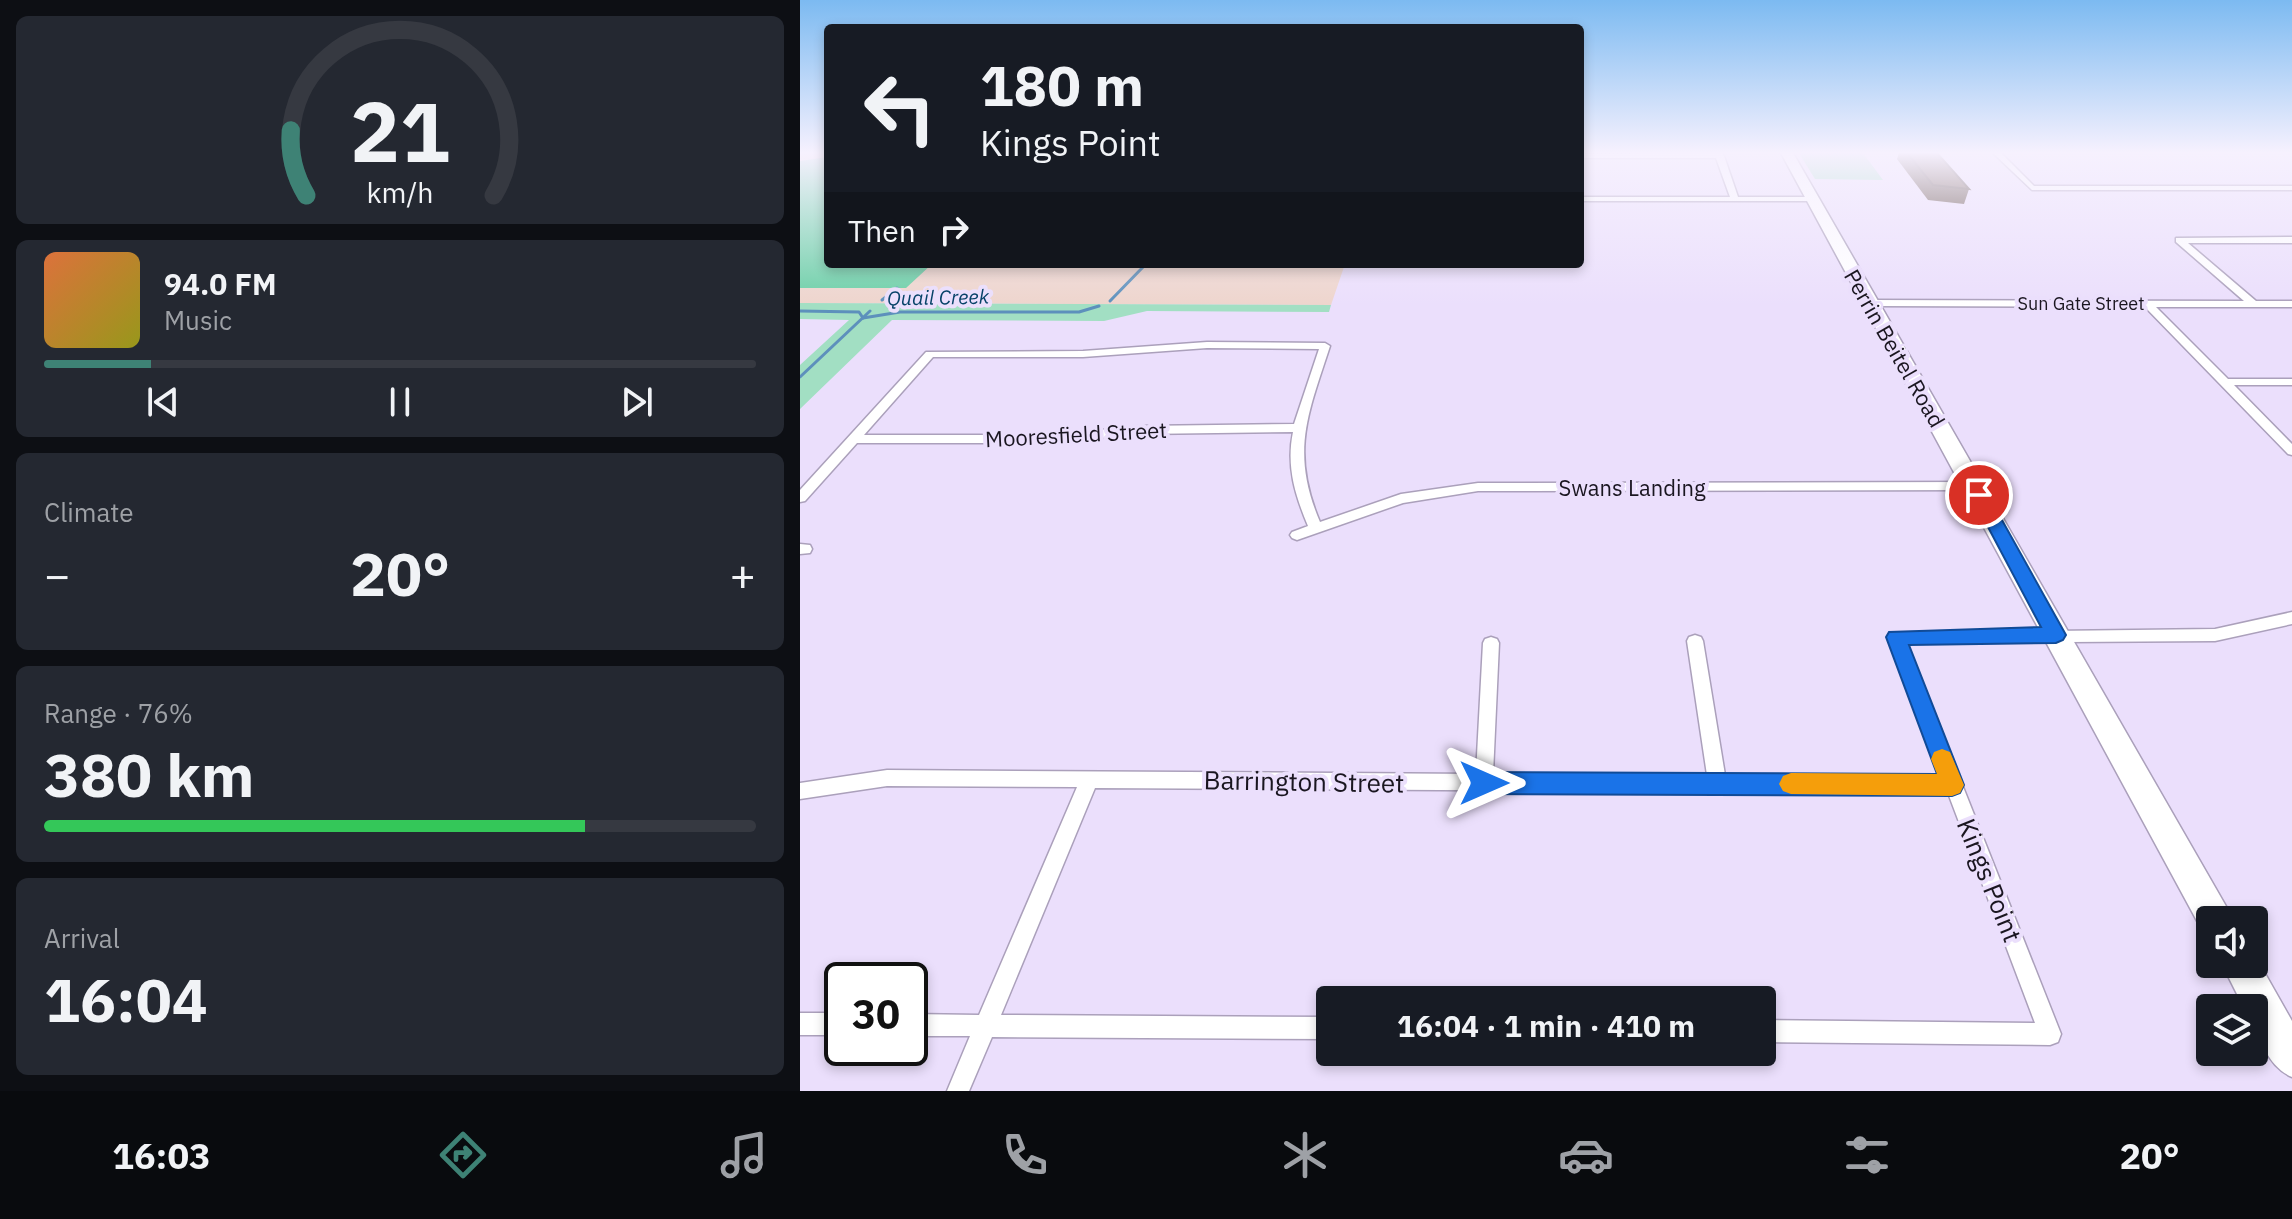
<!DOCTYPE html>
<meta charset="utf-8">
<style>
:root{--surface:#171b24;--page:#242831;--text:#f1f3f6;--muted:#9ea1a6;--line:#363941;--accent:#3e8275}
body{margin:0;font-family:"IBM Plex Sans",sans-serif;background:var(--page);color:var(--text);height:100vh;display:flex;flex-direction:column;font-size:30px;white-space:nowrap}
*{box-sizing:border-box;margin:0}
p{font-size:26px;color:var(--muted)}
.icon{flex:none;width:44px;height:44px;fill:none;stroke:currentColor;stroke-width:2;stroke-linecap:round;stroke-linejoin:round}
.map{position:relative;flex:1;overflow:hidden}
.panel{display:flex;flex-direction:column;gap:16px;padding:16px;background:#0d0f14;width:800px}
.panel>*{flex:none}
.top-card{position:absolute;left:24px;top:24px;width:760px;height:244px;border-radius:8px;box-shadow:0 4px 12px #0003;background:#171b24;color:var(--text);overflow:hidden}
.buttons{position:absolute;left:1396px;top:906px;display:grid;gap:16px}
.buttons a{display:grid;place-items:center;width:72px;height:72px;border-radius:8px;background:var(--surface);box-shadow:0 4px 12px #0003;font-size:40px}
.speed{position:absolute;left:24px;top:962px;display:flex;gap:16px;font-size:40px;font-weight:700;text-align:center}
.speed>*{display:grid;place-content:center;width:104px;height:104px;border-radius:50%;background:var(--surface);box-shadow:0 4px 12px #0003;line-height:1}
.speed .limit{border:4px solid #111;border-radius:12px;background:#fff;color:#111}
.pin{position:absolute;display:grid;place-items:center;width:68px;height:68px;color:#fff;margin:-34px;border:4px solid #fff;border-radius:50%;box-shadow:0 2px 8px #0007}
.me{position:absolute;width:88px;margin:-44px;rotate:90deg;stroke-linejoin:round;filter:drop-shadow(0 0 6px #0008)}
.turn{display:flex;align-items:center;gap:28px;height:168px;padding:0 24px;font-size:36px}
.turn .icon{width:104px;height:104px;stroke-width:2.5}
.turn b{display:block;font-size:56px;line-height:68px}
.then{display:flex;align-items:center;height:76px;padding:0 24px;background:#0003;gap:16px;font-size:30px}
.big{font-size:60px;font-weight:700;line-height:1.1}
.panel .card{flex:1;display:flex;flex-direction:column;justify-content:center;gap:12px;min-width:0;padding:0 28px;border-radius:12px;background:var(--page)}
.panel .dial{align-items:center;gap:0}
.dial svg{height:208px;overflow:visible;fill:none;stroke:var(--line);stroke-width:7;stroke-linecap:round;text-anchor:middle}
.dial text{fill:var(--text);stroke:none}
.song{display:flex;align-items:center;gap:24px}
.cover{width:96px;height:96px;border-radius:12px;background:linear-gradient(135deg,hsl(20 70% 55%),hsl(60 70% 35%))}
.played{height:8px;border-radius:4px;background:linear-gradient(90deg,var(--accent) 15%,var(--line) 15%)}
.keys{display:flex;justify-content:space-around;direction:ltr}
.heat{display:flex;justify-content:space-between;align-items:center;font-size:44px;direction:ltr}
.charge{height:12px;border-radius:6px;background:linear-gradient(90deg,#34c759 76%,var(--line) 0)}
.trip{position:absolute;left:516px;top:986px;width:460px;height:80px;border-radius:8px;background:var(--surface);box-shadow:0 4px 12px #0003;font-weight:700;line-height:80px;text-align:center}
.menu{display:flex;height:128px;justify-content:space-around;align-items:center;background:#090b0e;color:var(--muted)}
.menu .icon{width:56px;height:56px}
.menu .selected{color:var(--accent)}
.menu b{font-size:36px;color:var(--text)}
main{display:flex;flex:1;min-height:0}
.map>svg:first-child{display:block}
.industrial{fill:#eed5cd}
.green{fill:#a2dfc3}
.forest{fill:#6bcfa6}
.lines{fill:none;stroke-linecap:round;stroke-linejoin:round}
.stream-far1{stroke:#5d90bc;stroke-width:2}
.stream{stroke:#5d90bc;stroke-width:3}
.minor-casing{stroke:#aba0bb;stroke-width:3}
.primary-casing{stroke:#aba0bb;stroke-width:3}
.minor{fill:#fff;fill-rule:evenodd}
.primary{fill:#fff;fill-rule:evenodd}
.wall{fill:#543e34}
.building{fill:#62483c;stroke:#45322a;stroke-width:2}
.route{fill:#1a73e8;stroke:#114b97;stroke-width:2}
.slow{fill:#f59e0b}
.labels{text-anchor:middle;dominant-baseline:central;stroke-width:8;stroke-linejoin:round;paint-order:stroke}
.far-street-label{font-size:18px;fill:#1a1620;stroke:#ebdffc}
.far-water-label{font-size:20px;font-style:italic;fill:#074268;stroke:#ebdffc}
.street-label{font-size:22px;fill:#1a1620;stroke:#ebdffc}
.near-street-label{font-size:26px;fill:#1a1620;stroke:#ebdffc}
</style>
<main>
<section class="panel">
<div class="card dial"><svg viewBox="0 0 100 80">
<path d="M14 69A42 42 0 1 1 86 69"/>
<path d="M14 69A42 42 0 0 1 8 44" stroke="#3e8275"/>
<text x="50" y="56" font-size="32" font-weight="700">21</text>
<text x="50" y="72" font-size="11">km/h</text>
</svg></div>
<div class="card">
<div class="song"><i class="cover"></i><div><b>94.0 FM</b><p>Music</p></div></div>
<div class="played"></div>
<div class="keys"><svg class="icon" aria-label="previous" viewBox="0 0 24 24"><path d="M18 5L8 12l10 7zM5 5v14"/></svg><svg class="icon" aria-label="pause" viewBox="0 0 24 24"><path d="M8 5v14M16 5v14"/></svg><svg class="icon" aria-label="next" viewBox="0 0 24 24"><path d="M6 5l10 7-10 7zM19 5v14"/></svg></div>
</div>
<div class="card"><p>Climate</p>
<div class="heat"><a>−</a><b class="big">20°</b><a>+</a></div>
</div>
<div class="card"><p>Range · 76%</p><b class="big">380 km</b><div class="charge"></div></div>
<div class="card"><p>Arrival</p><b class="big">16:04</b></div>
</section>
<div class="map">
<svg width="1492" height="1091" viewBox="0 0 1492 1091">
<rect width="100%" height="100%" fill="#ebdffc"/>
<path class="industrial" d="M0,153H28V264H545L531,305L0,303Z"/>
<g class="green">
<path d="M999,153H1063L1083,180L1015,179Z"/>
<path d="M0,303L531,305L529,312L347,311L304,321L92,320L0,409V365L49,320L0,319Z"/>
</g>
<path class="forest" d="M28,157V264H132L106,288H0V161Z"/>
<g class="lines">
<path class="stream-far1" d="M342,268L346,264"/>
<g class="stream">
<path d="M82,300L97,288"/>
<path d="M310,301L344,266"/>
<path d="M0,311L59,312L63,318"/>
<path d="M63,318L100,312H279L299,306"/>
<path d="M0,377L70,311"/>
</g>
<defs>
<g id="minor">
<path d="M914,153H922L924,156L938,197H1012L1016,199L1012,201H780V197H930L916,158H780V154Z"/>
<path d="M1193,153H1201L1234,186H1492V190H1232Z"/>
<path d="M1492,237V243H1388L1456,301H1492V307H1356L1428,379H1492V385H1434L1492,444V455L1488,454L1345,307L1070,306L1065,303L1070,300L1444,301L1376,242V238Z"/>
<path d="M407,342L525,343L530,346C508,414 490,452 520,522L601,494L678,483L1174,482L1181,486L1174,490L678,491L603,503L497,540L492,538L490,535L492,532L508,526C495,495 486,466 493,432L342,434L248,443H57L5,501L0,502V490L126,352L283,351ZM407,348L519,349L494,424L342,426L248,435H64L133,357H283Z"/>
<path d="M0,544L10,545L12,549L10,553L0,554Z"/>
<path d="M1492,612V624L1415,641L1106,643L1261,1034L1258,1042L1250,1045L962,1042V1020L1235,1023L1148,793L295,788L201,1015L530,1017V1039L192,1037L169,1091H147L170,1036H110V1014L179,1015L277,787L87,786L0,799V783L87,770L676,774L683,643L685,639L691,637L697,639L699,643L693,774L907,775L887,641L889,637L895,635L901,637L903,641L925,775L1141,777L1088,637L1091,633L1415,629Z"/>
<rect x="0" y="1013" width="42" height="22"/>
</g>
<g id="primary">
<path d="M981,153H993L1427,908L1432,920H1410V935L1403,932Z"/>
<path d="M1454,954L1492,1021V1077C1468,1067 1454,1033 1454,1008H1444L1422,964H1454Z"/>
</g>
</defs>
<use href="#minor" class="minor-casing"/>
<use href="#primary" class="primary-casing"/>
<use href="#minor" class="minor"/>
<use href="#primary" class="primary"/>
</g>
<path class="wall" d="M1099,153H1137L1169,189L1164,204L1128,200L1097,159Z"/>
<path class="building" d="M1107,153H1137L1169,189L1133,185Z"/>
<linearGradient id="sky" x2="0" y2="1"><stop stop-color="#7cbaf1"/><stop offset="0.5" stop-color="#f6f1fe"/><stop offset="1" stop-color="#f6f1fe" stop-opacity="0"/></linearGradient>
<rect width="1492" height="305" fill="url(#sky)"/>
<path class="route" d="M1179,490L1188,495L1266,635L1263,640L1256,643L1109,645L1164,785L1160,793L1152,796L684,794L675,791L672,783L675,775L684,772L1137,774L1086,637L1089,632L1241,627L1171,495Z"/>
<path class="slow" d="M1142,749L1150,752L1164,785L1160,793L1152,796L991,794L983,791L979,784L983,776L991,773L1137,774L1131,759L1134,752Z"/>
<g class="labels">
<g class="far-street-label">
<text x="1281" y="303">Sun Gate Street</text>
</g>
<g class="far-water-label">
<text transform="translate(138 297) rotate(-1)">Quail Creek</text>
</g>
<g class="street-label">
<text transform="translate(1095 348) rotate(60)">Perrin Beitel Road</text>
<text transform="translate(276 434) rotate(-3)">Mooresfield Street</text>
<text x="832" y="487">Swans Landing</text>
</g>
<g class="near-street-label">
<text transform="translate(504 781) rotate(1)">Barrington Street</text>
<text transform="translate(1190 880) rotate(68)">Kings Point</text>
</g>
</g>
</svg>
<div class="buttons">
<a><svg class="icon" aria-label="sound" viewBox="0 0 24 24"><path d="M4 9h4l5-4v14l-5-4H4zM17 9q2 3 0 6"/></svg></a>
<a><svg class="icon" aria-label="layers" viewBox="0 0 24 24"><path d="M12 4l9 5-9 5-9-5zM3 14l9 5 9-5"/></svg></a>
</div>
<div class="speed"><div class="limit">30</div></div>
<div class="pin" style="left:1179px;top:495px;background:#d93025"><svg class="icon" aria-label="arrive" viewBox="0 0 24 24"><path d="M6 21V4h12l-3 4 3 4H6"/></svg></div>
<svg class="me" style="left:684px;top:783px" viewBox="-20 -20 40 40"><path d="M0-17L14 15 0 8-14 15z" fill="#1a73e8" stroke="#fff" stroke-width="4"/></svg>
<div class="trip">16:04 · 1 min · 410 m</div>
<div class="top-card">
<div class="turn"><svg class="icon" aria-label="left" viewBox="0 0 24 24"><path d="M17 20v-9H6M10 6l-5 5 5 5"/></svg><div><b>180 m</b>Kings Point</div></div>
<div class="then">Then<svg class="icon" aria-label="right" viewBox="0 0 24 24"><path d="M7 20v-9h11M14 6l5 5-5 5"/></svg></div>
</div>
</div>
</main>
<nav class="menu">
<b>16:03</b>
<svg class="icon selected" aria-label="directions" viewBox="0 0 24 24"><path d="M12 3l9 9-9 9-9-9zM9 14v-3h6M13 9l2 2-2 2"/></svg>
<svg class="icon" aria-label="music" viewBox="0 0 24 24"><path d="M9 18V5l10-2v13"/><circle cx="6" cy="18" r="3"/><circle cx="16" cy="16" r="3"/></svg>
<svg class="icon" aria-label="phone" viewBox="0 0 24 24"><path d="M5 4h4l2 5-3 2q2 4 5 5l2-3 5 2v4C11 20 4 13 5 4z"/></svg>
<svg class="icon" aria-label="climate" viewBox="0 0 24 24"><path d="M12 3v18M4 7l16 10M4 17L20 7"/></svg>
<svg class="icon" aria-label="car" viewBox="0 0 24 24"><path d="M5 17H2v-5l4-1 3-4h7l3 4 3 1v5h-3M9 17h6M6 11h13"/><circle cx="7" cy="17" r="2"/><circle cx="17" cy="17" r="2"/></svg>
<svg class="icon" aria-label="filters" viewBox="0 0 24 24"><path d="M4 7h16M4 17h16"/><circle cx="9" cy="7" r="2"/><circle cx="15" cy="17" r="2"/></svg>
<b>20°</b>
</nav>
